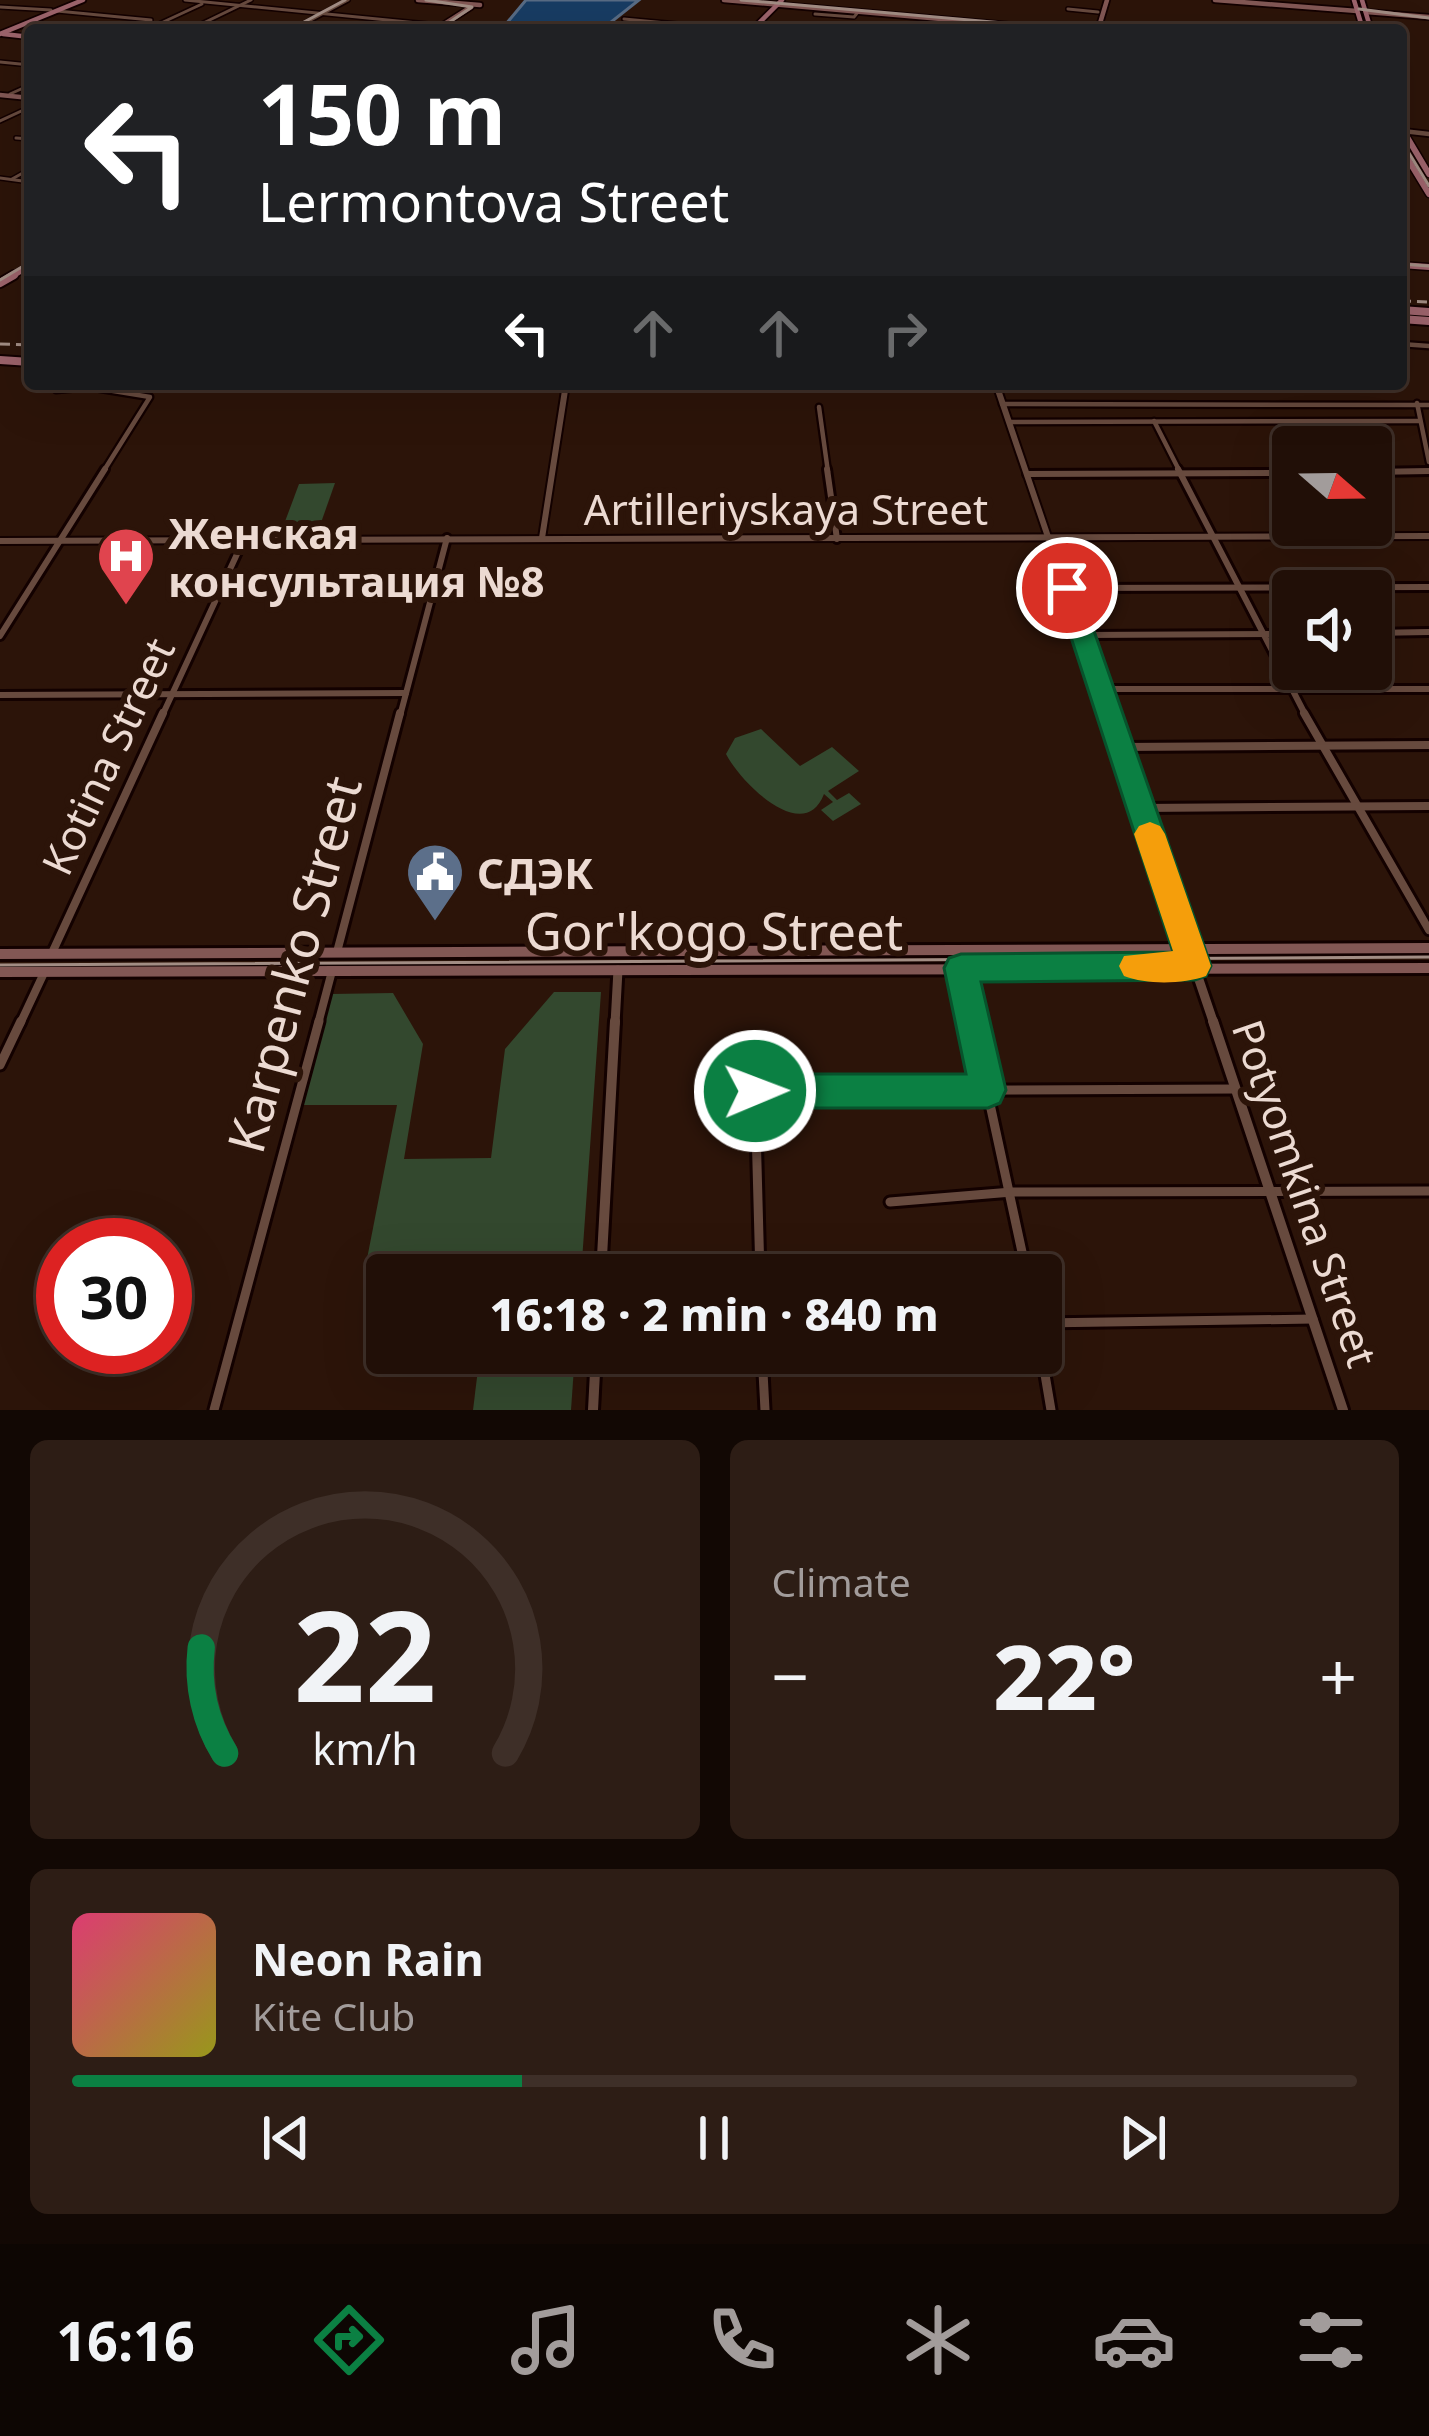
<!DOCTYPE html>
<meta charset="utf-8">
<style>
:root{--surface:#210f07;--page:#2d1d15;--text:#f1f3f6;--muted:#a29c9b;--line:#3e2f28;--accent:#0b8043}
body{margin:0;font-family:"Noto Sans",sans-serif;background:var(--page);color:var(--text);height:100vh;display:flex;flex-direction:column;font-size:45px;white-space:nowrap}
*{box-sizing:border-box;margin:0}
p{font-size:39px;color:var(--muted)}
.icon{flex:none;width:66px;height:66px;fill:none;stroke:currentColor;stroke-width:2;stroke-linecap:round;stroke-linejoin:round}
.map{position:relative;height:1410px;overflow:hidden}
.drawer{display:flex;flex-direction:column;gap:30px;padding:30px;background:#120804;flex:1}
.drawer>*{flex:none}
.guide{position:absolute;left:24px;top:24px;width:1383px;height:366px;border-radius:12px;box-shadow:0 12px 48px #0002,0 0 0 3px var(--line);background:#202124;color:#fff;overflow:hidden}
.needle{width:78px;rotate:110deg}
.fabs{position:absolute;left:1272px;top:426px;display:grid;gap:24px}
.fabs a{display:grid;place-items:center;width:120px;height:120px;border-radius:12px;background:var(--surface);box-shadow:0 12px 48px #0002,0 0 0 3px var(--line);font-size:60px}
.speed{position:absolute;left:36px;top:1218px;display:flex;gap:24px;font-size:60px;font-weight:700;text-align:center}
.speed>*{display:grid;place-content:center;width:156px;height:156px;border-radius:50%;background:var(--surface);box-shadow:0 12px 48px #0002,0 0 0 3px var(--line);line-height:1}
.speed .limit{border:18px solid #d22;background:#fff;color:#111}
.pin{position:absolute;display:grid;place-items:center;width:102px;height:102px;color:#fff;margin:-51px;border:6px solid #fff;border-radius:50%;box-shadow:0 3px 12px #0007}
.me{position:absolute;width:132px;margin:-66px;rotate:89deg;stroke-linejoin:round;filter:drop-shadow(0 0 9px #0008)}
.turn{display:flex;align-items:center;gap:42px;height:252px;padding:0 36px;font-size:54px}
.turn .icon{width:156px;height:156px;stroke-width:2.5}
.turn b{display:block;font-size:84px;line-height:102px}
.lanes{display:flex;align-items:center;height:114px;padding:0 36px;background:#0003;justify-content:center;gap:60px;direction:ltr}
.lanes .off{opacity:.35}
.big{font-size:90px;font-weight:800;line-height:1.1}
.drawer .widget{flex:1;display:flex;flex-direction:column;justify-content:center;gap:18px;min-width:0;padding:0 42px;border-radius:18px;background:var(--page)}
.drawer .dial{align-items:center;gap:0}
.dial svg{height:312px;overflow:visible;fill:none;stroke:var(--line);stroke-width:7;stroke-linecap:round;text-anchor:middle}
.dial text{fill:var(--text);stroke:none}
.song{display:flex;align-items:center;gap:36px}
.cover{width:144px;height:144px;border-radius:18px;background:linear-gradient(135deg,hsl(340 70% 55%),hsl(60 70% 35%))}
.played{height:12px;border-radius:6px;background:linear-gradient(90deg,var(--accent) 35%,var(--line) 35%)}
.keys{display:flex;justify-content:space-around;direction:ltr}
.heat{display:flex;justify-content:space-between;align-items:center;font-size:66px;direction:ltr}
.drawer .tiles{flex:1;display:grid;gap:30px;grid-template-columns:1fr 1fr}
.widget:last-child{grid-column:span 2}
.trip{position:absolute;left:366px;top:1254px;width:696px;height:120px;border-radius:12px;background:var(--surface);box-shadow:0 12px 48px #0002,0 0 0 3px var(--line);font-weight:800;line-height:120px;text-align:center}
.tabs{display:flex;height:192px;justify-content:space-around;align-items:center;background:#0d0603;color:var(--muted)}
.tabs .icon{width:84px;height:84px}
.tabs .on{color:var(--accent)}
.tabs b{font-size:54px;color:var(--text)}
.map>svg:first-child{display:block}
.green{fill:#33482e}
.water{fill:#183c63;stroke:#586b84;stroke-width:3}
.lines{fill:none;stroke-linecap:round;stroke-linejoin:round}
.minor-far4-casing{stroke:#130100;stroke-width:6}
.minor-far3-casing{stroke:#130100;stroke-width:9}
.minor-far2-casing{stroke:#130100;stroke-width:12}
.minor-far1-casing{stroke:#130100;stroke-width:14}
.minor-casing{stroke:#130100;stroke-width:15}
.tertiary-far4-casing{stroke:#130100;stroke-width:6}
.tertiary-far3-casing{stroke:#130100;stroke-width:8}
.tertiary-far2-casing{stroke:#130100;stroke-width:10}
.tertiary-far1-casing{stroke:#130100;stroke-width:15}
.tertiary-casing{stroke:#130100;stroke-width:16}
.secondary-far1-casing{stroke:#130100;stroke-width:8}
.secondary-casing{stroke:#130100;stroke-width:16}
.primary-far2-casing{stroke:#130100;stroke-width:8}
.primary-far1-casing{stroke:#130100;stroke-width:9}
.primary-casing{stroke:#130100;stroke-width:12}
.minor-far4{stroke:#674a3e;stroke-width:3}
.minor-far3{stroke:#674a3e;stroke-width:4.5}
.minor-far2{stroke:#674a3e;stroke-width:6}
.minor-far1{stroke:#674a3e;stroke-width:8}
.minor{stroke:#674a3e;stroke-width:9}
.tertiary-far4{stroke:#674a3e;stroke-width:3}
.tertiary-far3{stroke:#674a3e;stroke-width:4.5}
.tertiary-far2{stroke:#674a3e;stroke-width:6}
.tertiary-far1{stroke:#674a3e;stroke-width:9}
.tertiary{stroke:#674a3e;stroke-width:10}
.secondary-far1{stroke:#825754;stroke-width:4.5}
.secondary{stroke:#825754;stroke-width:10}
.primary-far2{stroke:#9c636b;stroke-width:4.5}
.primary-far1{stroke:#9c636b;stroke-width:6}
.primary{stroke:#9c636b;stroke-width:8}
.tram{stroke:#a28d84;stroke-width:3}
.rail{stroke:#a28d84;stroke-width:3;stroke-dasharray:10 6;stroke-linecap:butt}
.route{fill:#0b8043;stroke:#07532c;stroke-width:3}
.slow{fill:#f59e0b}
.labels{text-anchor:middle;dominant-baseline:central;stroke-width:12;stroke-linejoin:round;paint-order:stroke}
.street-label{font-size:42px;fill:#ecdad2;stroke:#2c1409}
.poi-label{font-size:42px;font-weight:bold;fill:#ecdad2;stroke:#2c1409;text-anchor:start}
.near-street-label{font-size:51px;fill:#ecdad2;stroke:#2c1409}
</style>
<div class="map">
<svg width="1429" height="1410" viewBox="0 0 1429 1410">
<rect width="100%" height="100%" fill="#2c1409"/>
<g class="green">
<path d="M335,483L317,534L280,535L299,484Z"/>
<path d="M761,729L800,766L832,747L859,771L828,791L837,800L849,793L861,804L833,821L821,810L833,802L824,794C804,846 740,782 726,754L735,738Z"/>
<path d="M554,992H601L581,1275H445L446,1263L366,1264L397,1105H303L331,994L393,993L423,1044L404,1159L491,1158L505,1049Z"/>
<path d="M480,1353H575L571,1410H473Z"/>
</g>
<path class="water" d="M526,0H639L601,30H501Z"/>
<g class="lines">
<defs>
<g id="minor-far4">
<path d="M185,0L448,26"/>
<path d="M0,7L51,10"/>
<path d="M1068,9L1098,12"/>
<path d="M57,11L151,20"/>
<path d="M815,14L854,17L858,12"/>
<path d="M624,19L741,30"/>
<path d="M198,26L242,30"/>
<path d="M146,30L202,4"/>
<path d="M189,30L251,0"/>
<path d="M0,62L30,65"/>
<path d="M10,94L30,85"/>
<path d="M0,121L30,107"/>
<path d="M16,138L30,139"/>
<path d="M0,178L30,182"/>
<path d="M12,179L30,169"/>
</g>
<g id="minor-far3">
<path d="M1401,344L1429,346"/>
<path d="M56,390L89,387L150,397L103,472"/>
<path d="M1417,403L1429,462"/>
<path d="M1002,404L1429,405"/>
<path d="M819,407L828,472"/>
<path d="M1154,421L1180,472"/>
<path d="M1009,422L1420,421"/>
<path d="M1386,472L1429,471"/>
</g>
<g id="minor-far2">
<path d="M827,469L837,539"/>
<path d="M1178,469L1306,716"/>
<path d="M1371,472L1429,471"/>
<path d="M1027,474L1293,473"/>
<path d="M1067,588L1429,587"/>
<path d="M1371,633L1429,632"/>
<path d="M1083,635L1293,634"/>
<path d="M0,636L105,469"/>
<path d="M1101,689H1429"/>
<path d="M0,695L406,693"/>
<path d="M162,716L244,539"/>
<path d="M400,716L447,538"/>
</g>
<g id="minor-far1">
<path d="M1304,713L1429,930"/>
<path d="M1121,747L1429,745"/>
<path d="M1141,808L1429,806"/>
<path d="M337,952L400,713"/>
<path d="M52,953L163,713"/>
<path d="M962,972L973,1024"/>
<path d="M20,1024L43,975"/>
<path d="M318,1024L332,971"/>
</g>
<g id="minor">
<path d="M972,1021L1027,1275"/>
<path d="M0,1065L21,1021"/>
<path d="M890,1202L1012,1192L1429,1191"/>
<path d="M760,1275L755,1091L1236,1089"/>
<path d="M1041,1323L1313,1319"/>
<path d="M1041,1351L1051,1410"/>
<path d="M762,1353L765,1410"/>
<path d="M214,1410L319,1021"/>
</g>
<path id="tertiary-far4" d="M292,30L348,0"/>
<path id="tertiary-far3" d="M1403,131L1429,134"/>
<g id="tertiary-far2">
<path d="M996,384L1109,716"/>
<path d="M542,538L566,384"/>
<path d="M0,541L1429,536"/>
</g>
<g id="tertiary-far1">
<path d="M1108,713L1188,948"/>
<path d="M1195,968L1214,1024"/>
<path d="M615,1024L618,970"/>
</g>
<g id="tertiary">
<path d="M1213,1021L1343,1410"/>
<path d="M601,1275L615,1021"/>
<path d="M593,1410L596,1353"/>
</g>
<g id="secondary-far1">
<path d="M418,0L480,5"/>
<path d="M724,0L1067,30"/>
<path d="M1215,0L1357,11"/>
<path d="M1366,12L1429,17"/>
<path d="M1066,27L1097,30"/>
<path d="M435,30L471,7"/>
<path d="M1098,30L1107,0"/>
<path d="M0,95L30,98"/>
</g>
<g id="secondary">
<path d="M0,954L1429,948"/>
<path d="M0,972L1429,968"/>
</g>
<g id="primary-far2">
<path d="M1354,0L1363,30"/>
<path d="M1362,0L1371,30"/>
<path d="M752,30L782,0"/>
<path d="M0,34L83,0"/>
<path d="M3,34L30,37"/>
</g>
<g id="primary-far1">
<path d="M1401,127L1429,174"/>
<path d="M1401,148L1429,194"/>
<path d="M1401,265L1429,267"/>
<path d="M9,278L30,265"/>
</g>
<g id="primary">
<path d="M0,283L14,275"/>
<path d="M1401,310L1429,312"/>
<path d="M1401,319L1429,321"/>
<path d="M0,360L30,362"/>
</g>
</defs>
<use href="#minor-far4" class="minor-far4-casing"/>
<use href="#minor-far3" class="minor-far3-casing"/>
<use href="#minor-far2" class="minor-far2-casing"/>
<use href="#minor-far1" class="minor-far1-casing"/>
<use href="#minor" class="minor-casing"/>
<use href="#tertiary-far4" class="tertiary-far4-casing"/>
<use href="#tertiary-far3" class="tertiary-far3-casing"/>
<use href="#tertiary-far2" class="tertiary-far2-casing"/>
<use href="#tertiary-far1" class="tertiary-far1-casing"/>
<use href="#tertiary" class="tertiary-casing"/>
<use href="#secondary-far1" class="secondary-far1-casing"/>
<use href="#secondary" class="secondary-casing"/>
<use href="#primary-far2" class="primary-far2-casing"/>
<use href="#primary-far1" class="primary-far1-casing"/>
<use href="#primary" class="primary-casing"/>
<use href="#minor-far4" class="minor-far4"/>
<use href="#minor-far3" class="minor-far3"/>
<use href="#minor-far2" class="minor-far2"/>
<use href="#minor-far1" class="minor-far1"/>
<use href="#minor" class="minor"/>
<use href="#tertiary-far4" class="tertiary-far4"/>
<use href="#tertiary-far3" class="tertiary-far3"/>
<use href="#tertiary-far2" class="tertiary-far2"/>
<use href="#tertiary-far1" class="tertiary-far1"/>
<use href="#tertiary" class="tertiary"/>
<use href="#secondary-far1" class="secondary-far1"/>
<use href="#secondary" class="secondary"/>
<use href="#primary-far2" class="primary-far2"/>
<use href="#primary-far1" class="primary-far1"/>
<use href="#primary" class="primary"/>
<g class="tram">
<path d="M426,0L472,7L438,30"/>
<path d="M741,0L1083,30"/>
<path d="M1359,9L1429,18"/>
<path d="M289,30L345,0"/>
<path d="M1401,140L1429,186"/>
<path d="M1401,264L1429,266"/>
<path d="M0,280L30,262"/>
<path d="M0,965L1429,957"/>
</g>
<g class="rail">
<path d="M1401,301L1429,302"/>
<path d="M0,344L30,345"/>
</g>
</g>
<path class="route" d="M1067,580L1079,588L1211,966L1206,976L1195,980L981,982L1006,1090L1000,1103L988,1108H755L742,1103L737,1091L742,1079L755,1074H966L944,968L949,958L961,954L1173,952L1055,588Z"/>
<path class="slow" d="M1150,822L1160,826L1165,834L1211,966L1206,976C1184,984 1147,985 1124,976L1119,966L1124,956L1173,951L1134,834L1139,826Z"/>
<defs>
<symbol id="hospital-pin" viewBox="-11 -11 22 30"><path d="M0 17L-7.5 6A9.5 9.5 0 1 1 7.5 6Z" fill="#e0444e" stroke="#2c1409"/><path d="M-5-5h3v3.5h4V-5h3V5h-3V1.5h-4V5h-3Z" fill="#fff"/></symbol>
<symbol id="civic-pin" viewBox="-11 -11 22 30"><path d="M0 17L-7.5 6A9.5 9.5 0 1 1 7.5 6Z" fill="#5c6f8a" stroke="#2c1409"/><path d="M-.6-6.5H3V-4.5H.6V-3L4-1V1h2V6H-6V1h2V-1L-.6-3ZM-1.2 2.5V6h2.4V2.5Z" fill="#fff"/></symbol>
</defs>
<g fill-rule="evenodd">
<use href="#hospital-pin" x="93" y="523" width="66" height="90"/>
<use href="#civic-pin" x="402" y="839" width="66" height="90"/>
</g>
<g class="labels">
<g class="street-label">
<text x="786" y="508">Artilleriyskaya Street</text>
<text transform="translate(107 756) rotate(-65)">Kotina Street</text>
<text transform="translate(1306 1193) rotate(71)">Potyomkina Street</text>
</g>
<g class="poi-label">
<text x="168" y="532">Женская<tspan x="168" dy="48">консультация №8</tspan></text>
<text x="477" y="872">СДЭК</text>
</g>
<g class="near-street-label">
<text x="714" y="930">Gor'kogo Street</text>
<text transform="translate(293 964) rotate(-75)">Karpenko Street</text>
</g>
</g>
</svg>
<div class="fabs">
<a><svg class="needle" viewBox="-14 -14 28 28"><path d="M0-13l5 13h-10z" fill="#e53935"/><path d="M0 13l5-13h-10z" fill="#a29c9b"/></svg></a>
<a><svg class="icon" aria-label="sound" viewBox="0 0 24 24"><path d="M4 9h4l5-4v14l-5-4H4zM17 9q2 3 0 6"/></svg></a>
</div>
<div class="speed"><div class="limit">30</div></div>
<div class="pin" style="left:1067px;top:588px;background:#d93025"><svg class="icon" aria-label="arrive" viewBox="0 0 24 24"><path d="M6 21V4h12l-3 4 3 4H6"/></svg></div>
<svg class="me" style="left:755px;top:1091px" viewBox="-20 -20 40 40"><circle r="17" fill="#0b8043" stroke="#fff" stroke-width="3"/><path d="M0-11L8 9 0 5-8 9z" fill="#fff"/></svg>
<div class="trip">16:18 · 2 min · 840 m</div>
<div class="guide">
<div class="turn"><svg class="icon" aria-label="left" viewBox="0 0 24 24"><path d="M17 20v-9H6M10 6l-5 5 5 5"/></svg><div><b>150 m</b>Lermontova Street</div></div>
<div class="lanes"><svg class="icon" aria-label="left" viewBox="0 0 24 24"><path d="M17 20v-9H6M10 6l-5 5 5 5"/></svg><svg class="icon off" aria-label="ahead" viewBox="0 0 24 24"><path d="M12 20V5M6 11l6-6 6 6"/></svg><svg class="icon off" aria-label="ahead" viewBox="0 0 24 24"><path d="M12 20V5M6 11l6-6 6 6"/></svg><svg class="icon off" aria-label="right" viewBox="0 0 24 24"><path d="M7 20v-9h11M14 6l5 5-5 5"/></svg></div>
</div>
</div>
<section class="drawer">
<div class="tiles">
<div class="widget dial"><svg viewBox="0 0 100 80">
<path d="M14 69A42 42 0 1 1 86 69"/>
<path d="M14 69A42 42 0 0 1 8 42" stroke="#0b8043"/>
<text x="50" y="56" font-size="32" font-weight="700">22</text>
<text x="50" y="72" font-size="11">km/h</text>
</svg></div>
<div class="widget"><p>Climate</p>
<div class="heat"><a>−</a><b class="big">22°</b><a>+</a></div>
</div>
<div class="widget">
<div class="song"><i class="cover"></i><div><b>Neon Rain</b><p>Kite Club</p></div></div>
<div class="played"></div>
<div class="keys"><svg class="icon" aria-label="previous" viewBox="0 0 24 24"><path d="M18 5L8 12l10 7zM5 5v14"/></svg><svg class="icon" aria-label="pause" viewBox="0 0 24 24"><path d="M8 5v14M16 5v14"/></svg><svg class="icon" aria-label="next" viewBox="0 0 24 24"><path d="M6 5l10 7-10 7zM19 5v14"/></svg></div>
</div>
</div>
</section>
<nav class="tabs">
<b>16:16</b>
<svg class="icon on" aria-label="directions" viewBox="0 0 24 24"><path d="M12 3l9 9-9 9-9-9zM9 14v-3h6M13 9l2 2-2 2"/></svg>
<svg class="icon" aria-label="music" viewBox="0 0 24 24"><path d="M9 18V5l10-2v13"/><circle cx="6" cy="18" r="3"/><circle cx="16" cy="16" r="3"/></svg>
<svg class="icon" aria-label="phone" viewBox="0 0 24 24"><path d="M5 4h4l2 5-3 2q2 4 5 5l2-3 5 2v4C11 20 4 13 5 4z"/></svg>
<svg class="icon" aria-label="climate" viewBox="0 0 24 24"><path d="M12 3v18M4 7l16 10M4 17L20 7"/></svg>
<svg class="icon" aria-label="car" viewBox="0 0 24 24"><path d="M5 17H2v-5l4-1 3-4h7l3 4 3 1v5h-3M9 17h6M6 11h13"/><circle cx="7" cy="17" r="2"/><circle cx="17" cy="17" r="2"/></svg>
<svg class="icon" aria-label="filters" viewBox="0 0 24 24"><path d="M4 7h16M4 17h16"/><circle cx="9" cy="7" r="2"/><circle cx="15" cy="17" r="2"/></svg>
</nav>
